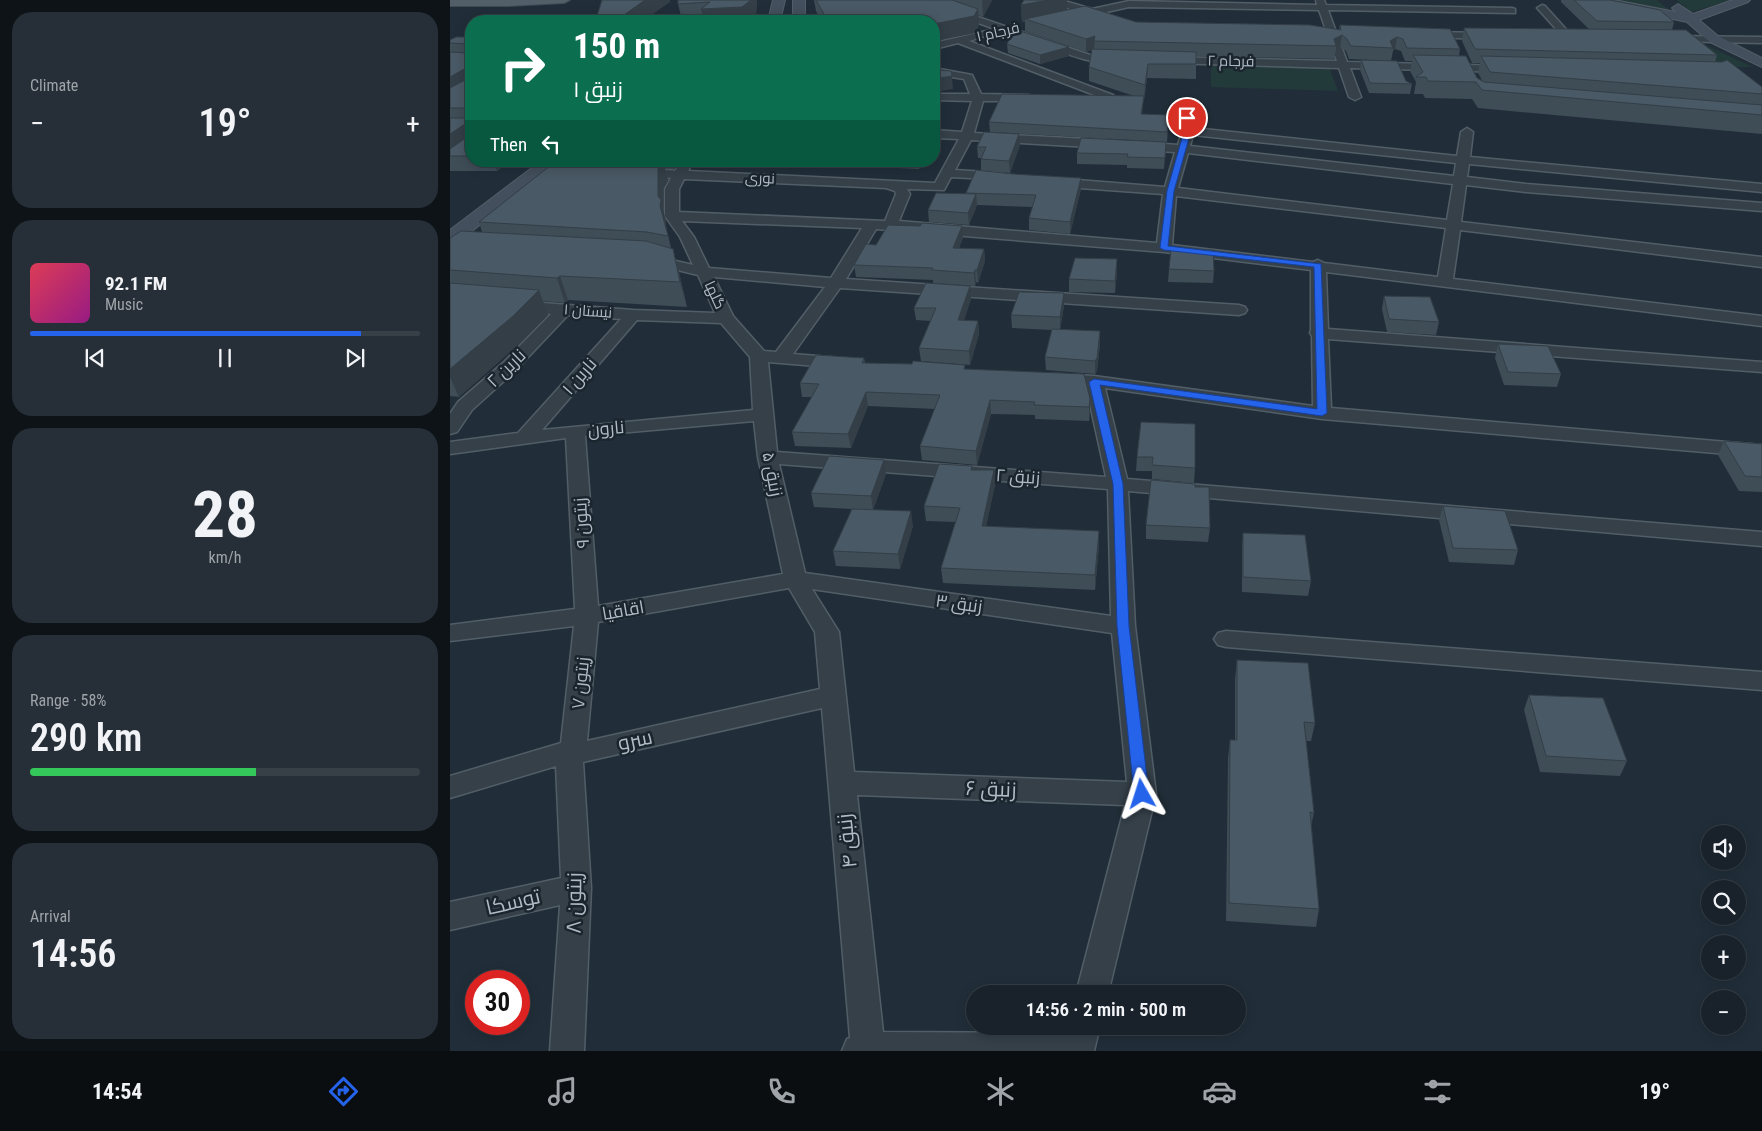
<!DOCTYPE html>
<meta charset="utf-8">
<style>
:root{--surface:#19222b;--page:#262f37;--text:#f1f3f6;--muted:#9fa4a9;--line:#373f47;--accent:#2563eb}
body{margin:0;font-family:"Roboto Condensed",Cairo,sans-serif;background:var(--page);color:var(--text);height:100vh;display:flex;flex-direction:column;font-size:19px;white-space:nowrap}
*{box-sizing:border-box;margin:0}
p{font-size:16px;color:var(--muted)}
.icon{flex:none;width:28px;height:28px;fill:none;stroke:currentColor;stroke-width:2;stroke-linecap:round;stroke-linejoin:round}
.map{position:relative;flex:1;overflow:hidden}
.details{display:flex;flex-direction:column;gap:12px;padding:12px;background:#0e1318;width:450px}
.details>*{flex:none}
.top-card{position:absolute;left:15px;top:15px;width:475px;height:152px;border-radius:20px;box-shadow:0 2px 12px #0003,0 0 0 1px var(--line);background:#0b6e4f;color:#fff;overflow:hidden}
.buttons{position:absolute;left:1251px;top:825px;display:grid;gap:10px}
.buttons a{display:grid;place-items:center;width:45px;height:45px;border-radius:50%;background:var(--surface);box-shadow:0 2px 12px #0003,0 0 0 1px var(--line);font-size:25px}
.speed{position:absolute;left:15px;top:970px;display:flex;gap:10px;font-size:25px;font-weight:700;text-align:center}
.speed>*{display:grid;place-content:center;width:65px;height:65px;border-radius:50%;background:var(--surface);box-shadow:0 2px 12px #0003,0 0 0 1px var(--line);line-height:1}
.speed .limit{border:8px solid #d22;background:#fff;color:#111}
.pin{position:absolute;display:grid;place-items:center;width:42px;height:42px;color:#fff;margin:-21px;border:2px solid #fff;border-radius:50%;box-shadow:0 1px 5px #0007}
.me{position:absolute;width:55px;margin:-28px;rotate:354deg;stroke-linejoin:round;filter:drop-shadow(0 0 4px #0008)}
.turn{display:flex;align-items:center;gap:18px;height:105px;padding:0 25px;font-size:22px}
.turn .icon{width:65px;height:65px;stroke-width:2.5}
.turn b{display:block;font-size:35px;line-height:42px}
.then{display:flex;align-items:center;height:48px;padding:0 25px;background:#0003;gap:10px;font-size:19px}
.big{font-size:38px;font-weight:600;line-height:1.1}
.details .widget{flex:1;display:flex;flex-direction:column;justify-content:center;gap:8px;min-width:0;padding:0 18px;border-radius:20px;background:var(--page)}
.details .dial{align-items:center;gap:0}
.dial b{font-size:65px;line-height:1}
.song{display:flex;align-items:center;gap:15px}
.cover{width:60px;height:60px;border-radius:8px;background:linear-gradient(135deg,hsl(350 70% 55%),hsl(310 70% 35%))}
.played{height:5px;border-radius:2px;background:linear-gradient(90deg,var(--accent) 85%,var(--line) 85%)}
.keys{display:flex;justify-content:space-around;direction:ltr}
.heat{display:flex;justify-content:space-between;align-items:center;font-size:28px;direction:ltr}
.charge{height:8px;border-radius:4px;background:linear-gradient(90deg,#34c759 58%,var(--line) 0)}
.trip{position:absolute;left:516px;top:985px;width:280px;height:50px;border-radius:25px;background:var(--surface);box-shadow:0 2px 12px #0003,0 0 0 1px var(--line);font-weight:600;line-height:50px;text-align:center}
.tabs{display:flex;height:80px;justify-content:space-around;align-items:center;background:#0a0e11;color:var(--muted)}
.tabs .icon{width:35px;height:35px}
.tabs .selected{color:var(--accent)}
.tabs b{font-size:22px;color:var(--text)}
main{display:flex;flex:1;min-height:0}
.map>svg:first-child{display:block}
.green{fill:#233a3a}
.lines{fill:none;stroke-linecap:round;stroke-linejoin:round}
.minor-casing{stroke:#525e67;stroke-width:3}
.secondary-casing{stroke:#525e67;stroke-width:2}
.primary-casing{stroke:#3e4953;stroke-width:2}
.minor{fill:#354049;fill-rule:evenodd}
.secondary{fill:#434f5c;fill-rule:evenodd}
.primary{fill:#525f69;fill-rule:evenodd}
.wall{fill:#3f4d57}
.shaded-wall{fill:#333e47}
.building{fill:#495965;stroke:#333e47}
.route{fill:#2563eb;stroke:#184099}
.labels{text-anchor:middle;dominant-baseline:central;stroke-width:5;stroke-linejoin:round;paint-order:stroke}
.far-street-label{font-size:15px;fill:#afbbc6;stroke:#1a252e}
.street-label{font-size:18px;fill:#afbbc6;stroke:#1a252e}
.near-street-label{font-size:21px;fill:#afbbc6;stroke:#1a252e}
</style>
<main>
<section class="details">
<div class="widget"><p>Climate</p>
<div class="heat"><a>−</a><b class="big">19°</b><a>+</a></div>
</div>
<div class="widget">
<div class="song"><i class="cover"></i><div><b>92.1 FM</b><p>Music</p></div></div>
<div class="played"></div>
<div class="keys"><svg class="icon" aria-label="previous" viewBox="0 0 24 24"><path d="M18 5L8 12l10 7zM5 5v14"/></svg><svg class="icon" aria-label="pause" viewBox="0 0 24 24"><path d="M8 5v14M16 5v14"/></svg><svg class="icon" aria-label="next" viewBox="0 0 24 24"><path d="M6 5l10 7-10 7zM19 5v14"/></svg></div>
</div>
<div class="widget dial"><b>28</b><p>km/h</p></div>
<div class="widget"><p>Range · 58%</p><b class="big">290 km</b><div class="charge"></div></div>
<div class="widget"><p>Arrival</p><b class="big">14:56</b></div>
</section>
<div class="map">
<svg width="1312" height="1051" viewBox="0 0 1312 1051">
<rect width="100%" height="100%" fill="#212e39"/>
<g class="green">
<path d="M1155,0H1207L1223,13Z"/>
<path d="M1227,0H1281L1241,12Z"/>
<path d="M1241,46H1258L1303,67H1264Z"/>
<path d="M761,65L879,67L888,91L761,87Z"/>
</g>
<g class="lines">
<defs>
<g id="minor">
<path d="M465,0H478L640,55L673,57L674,59C656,76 579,37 556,33C546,31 529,38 519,41L663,95L665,97L663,99H655L508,43L484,49V43L545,29Z"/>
<path d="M598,0H611L642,9L679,1L867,5L866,0H874L876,5L1062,8L1065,9V13L878,10L897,62L1059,66L1064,69L1059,72L900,68L911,97L905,100L899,97L889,68L717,63L712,60L717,57L887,61L869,10L679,7L652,13L661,17L656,20L635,15Z"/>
<path d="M1092,5L1095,6L1122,36V40H1116L1089,10L1087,8Z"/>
<path d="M975,32L1042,33L1047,36L1042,39L972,37L970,35Z"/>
<path d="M1220,36L1312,37V43L1217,41L1215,39Z"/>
<path d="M484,68L522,75L531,94L579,95L585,98L579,101H533L524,133L657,140L663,144L657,148L521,140L505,170L552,173L559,177L557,180L501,177L494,190L457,189L460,194L449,221L707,243L713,194L602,186L595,182L602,178L715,187L725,152L688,150L682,146L688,142L728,145L732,131L730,104L736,101L742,104L744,128L1007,156L1011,132L1017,128L1023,132L1020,157L1312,184V192L1019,164L1017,177L1076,184L1312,203V211L1076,192L1016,185L1011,222L1312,257V267L1010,230L1003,279L1312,316V326L876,272L878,329L1312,362V372L878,339L881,408L1312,445V457L872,419L655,388L677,479L1312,532V546L678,491L685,626L706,794L658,994H626L675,805L407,795L433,1032L616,1033L617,1026H650L644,1051H392L397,1039L400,1038L372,708L133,762L141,888L134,1051H100L110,905L0,930V902L111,878L106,766L0,798V776L111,743L124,626L0,641V625L125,609L116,438L0,454V442L68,433L171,319L118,315L65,371L22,410L7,432L0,434V414L8,402L53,363L101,314L61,309L59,306L61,303L67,301L183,310L265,313L248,275L195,262L193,259L195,256L200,255L243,265L230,237L215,216V189L221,178L212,177L211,174L217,170L225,171L231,161H243L238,171L485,183L509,139L484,138V130L512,132L522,101L484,100V94H520L514,79L484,74ZM743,135L1006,163L1004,176L740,146ZM738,153L1003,184L997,220L728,188ZM234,179L436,188L445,191L446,194L435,221L229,212V189ZM726,196L996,228L988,277L874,263L868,260L863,262L722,245ZM232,221L412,228L381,278L259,268L244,237ZM426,229L714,252L861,270V330L860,333L862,336L863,406L644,376L606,374L600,375L597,379L600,383L636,386L656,477L327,452L318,362L391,368L397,367L400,363L397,359L391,358L343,354L390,288L789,315L795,313L797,310L795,307L789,305L396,279ZM264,277L375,287L326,352L314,351L283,316ZM187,320L271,323L300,357L303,410L92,430ZM304,421L308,457L333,574L148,606L135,436ZM329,464L658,489L661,616L355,573ZM339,588L365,632L370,689L137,741L148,622ZM362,589L662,633L677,782L404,772L389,632Z"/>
<path d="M776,631L1312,672V690L776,647L768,645L764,639L768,633Z"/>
</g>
<g id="secondary">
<path d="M323,0H335L330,21H318Z"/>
<rect x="343" y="0" width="12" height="21"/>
<path d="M1141,0H1164L1226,12L1222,8L1228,4L1243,14L1283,0H1300L1298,2L1249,20L1268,36L1312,58V67L1260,42L1237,22L1147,3Z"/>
<path d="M91,161H110L7,243L0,245V230Z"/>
</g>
<path id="primary" d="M0,0H120L114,3L59,6H0Z"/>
</defs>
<use href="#minor" class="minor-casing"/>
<use href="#secondary" class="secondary-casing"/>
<use href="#primary" class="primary-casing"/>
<use href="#minor" class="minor"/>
<use href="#secondary" class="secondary"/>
<use href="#primary" class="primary"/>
</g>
<g class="wall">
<path d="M307,0L306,16L298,21H254L253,19L232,20L228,4Z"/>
<path d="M364,0H542L533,17L528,15L529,25L525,33L484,41V21H371L366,11Z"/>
<path d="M574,0H617V10L686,22L889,30L890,25L1010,49L1009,56L1027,78L1032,80L1028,73L1030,63H1022L1012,41L1014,28L1140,30L1111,2V0H1160L1224,22L1222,30L1267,55L1265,62L1312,87V134L1028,108L1022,99L975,98L973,94H964L966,82L960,71L962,61H955L951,51L945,49L943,51L941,61L899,59L896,51L890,47L886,50L884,59L746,56V79L697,78L694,100L693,99L692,114L718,126L717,142L540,132L539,122L684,96L639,81V67L642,50L636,52L575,31V22H572L571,5Z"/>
<path d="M21,37V161H60L47,171H0V40Z"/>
<path d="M557,44L619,56L590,64L558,53Z"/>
<path d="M911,60L962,84L960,94L919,93L910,70Z"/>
<path d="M716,142L714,169L677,168V165L627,164V153Z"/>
<path d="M570,145L560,173L531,170V158H528L527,147Z"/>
<path d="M106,161H229L224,169H215L218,181L213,189V210L216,221V226L221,248L223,249L229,272L237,307L118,300L115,303L93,301L98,315L71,342L9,397L0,396V397V238L32,232L29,222Z"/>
<path d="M293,161H472L469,169Z"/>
<path d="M631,189L620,234L579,230V218L583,207L527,205L519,225L479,222L478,210L516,193Z"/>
<path d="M513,238L509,248L534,249L535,261L528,283L526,282L525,286L483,283V280L406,277L404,265L426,245Z"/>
<path d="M667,259V271L665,293L619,292V279Z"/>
<path d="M719,269L764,271L763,283L718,282Z"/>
<path d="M614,293V306L610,330L650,344L647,371L645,374L596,370L595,357L602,330L562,328L561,315Z"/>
<path d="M934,296L989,322L986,335L937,332L932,309Z"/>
<path d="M521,299L514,320L528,321L529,334L520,365L471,361L469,348L481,321L466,320L464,308Z"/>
<path d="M1048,344L1111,374L1107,387L1054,385L1045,358Z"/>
<path d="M414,358L415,363L515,365V369L634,374L640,412L639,421L585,419V415L541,414L527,465L472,460L470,446L485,409L418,406L401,448L345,446L342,432L362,397H352L350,383Z"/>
<path d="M691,422L745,468L744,483L702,479V471H686L687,457Z"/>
<path d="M1274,441L1312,444V492L1289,491L1268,455Z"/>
<path d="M522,470L545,485L536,526L649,545L645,590L493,583L491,568L506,522L476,521L474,506Z"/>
<path d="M436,474L423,510L463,526L450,569L386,566L383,551L402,509L364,507L361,493Z"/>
<path d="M745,487L760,528L758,542L696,539V525Z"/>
<path d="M993,506L1068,550L1064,565L999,562L989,520Z"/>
<path d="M793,533L861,581L858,596L792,592V548Z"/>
<path d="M787,660L865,723L861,741H856L864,813L861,826L869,909L866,927L776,921L778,758L780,740H785V679Z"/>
<path d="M1079,695L1177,761L1170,776L1090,772L1074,710Z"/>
</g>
<g class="shaded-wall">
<path d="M195,0H220V2L193,21H149L147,16Z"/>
<path d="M301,0H307L306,16L298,21H254L251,9Z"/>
<path d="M533,0H542L533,17L532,1Z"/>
<path d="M599,0H617V13L575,19V22H572L571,5Z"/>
<path d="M528,9L529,25L525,33L484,41V24Z"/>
<path d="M892,35L890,47L886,50V46L884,39Z"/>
<path d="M645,36L644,49L636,52V39Z"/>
<path d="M947,37L945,49L943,51V48L940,41Z"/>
<path d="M619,47V56L590,64V55Z"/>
<path d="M698,64L697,78L694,100L695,85Z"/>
<path d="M16,68L20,81L0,93V77Z"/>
<path d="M502,76L503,89L485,92L486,102L484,106V79Z"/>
<path d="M694,96L693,106L691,125V114Z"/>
<path d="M15,124L20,138L0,152V134Z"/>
<path d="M569,134L570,145L560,173L559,161Z"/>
<path d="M43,161H60L47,171Z"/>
<path d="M213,161L218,181L213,189V210L216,221L215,227L208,196V169Z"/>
<path d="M222,161H229L224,169Z"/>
<path d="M468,161H472L469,169Z"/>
<path d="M631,178V189L620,234V222Z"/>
<path d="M526,194L527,205L519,225L518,213Z"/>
<path d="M512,226L513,238L504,261L503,248Z"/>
<path d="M223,249L229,272L237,307L230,282Z"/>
<path d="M534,249L535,261L528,283L527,270Z"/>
<path d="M667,259V271L665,293V281Z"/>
<path d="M525,270L526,282L525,286L524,273Z"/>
<path d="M110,276L118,300L115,303L107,278Z"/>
<path d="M520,286L521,299L510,333L508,320Z"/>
<path d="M89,290L98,315L71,342L9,397L0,377V369Z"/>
<path d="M614,293V306L610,330V317Z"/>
<path d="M528,321L529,334L520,365L519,351Z"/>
<path d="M650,331V344L647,371L645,374V361Z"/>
<path d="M416,392L418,406L401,448L398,434Z"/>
<path d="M640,399V412L639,421V407Z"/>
<path d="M540,400L541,414L527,465L526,451Z"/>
<path d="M434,460L436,474L423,510L421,496Z"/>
<path d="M544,470L545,485L533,541L532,526Z"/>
<path d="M461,511L463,526L450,569L448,554Z"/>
<path d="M649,531V545L645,590V575Z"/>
</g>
<g class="building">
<path d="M152,0H195L174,15L147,16Z"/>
<path d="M228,0H301L292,7L251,9L260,2L228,4Z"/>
<path d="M366,0H502L528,9L524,16L484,24V21H378Z"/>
<path d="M574,0H599L571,5Z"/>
<path d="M1124,0H1160L1210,10L1224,22L1147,21Z"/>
<path d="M635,6L686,22L860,25L891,30L890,25L1000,29L1010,49L957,48L953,39L947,37L940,41L943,48L901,46L897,39L892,35L884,39L886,46L644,41L645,36L636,39L575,19Z"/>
<path d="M1014,28L1236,30L1267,55L1025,49Z"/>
<path d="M564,29L619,47L590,55L557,44Z"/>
<path d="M6,37H21V156H0V149L17,137V125L15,124L0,134V118H17V108H0V88L17,79L18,69L16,68L0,77V52L18,53L19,45L17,44L0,43V40Z"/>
<path d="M642,49L746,52V64H698L695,85L639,67Z"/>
<path d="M963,55L1016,56L1027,78L1034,82L1312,105V115L1032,90L1026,82L978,81L976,77H966L973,72Z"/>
<path d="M1031,56L1272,62L1277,60L1312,87V94L1040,72Z"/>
<path d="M911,60L947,61L956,81L962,84L920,83Z"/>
<path d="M484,70L501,71L502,76L484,79Z"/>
<path d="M552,94L694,96L691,114L719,115L717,132L539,122Z"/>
<path d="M534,132L569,134L559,161L531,159L536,147H527Z"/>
<path d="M631,138L716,142L715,158L677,157L678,154L627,153Z"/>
<path d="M106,161H213L208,169V196L211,200L210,206L218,236L197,232L29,222Z"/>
<path d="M526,170L563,174L631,178L620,222L579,218L586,195L516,193Z"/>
<path d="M486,193L526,194L518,213L478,210Z"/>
<path d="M472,223L512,226L503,248L534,249L527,270H525L524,273L482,270L483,268L404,265L416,244L426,245L438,225L470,226Z"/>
<path d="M11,231L196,241L223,249L230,282L110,276L107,278L0,270V238Z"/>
<path d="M721,249L763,250L764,271L719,269Z"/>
<path d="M625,258L667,259L665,281L619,279Z"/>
<path d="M0,283L89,290L62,317L0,369Z"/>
<path d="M476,283L520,286L508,320L528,321L519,351L469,348L486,308H464Z"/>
<path d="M569,292L614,293L610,317L561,315Z"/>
<path d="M934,296L980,297L989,322L939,319Z"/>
<path d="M602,329L650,331L647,358L645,361L595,357Z"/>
<path d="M1048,344L1098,346L1111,374L1058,372Z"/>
<path d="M366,355L414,358L412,363L462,364L463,361L515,365L514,369L634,374L640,399L639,407L584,405L585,402L540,400L526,451L470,446L490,395L416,392L398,434L342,432L369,384L350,383Z"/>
<path d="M691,422L745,424V468L702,465L703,457H687Z"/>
<path d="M1274,441L1312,444V477L1295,476Z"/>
<path d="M379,456L434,460L421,496L361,493Z"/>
<path d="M489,464L522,466L521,470H544L532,526L649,531L645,575L491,568L510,508L474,506Z"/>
<path d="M701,480L745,484V487H759L760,528L696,525Z"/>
<path d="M993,506L1055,511L1068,550L1003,548Z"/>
<path d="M402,509L461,511L448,554L383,551Z"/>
<path d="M793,533L855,535L861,581L793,577Z"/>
<path d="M787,660L858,663L865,723L854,722L864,813L860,812L869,909L779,903L780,740H787Z"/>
<path d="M1079,695L1153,698L1177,761L1096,756Z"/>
</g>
<path class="route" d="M737,116L740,118L741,131L724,191L718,246L871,264L877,413L872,416L650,385L673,484L679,626L699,794L697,799L692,800L686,799L684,794L667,626L663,484L639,382L644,379L867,409L864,267L714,250L710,248L717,191L734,131V118Z"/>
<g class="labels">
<g class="far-street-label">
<text transform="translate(548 32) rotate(-13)">فرجام ۱</text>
<text transform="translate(781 61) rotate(1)">فرجام ۲</text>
<text transform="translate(310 178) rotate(2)">نوری</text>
<text transform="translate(265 295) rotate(65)">گلها</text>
<text transform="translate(138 311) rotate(4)">نیستان ۱</text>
</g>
<g class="street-label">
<text transform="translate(56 368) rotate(-44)">نارین ۲</text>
<text transform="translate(129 376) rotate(-49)">نارین ۱</text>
<text transform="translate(156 428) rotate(-5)">نارون</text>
<text transform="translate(323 474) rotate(79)">زنبق ۵</text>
<text transform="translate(568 476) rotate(4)">زنبق ۲</text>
<text transform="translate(131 523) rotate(-94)">زیتون ۹</text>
<text transform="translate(509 603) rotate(8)">زنبق ۳</text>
<text transform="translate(173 610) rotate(-10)">اقاقیا</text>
<text transform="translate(130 683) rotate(-84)">زیتون ۷</text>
</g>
<g class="near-street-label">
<text transform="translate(185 740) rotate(-12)">سرو</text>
<text transform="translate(541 789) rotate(2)">زنبق ۶</text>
<text transform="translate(397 841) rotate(-96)">زنبق ۴</text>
<text transform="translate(63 902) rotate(-13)">توسکا</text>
<text transform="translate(124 903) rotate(-89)">زیتون ۸</text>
</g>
</g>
</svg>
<div class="buttons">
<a><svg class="icon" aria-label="sound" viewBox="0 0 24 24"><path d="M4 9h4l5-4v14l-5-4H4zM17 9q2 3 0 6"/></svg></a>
<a><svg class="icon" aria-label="search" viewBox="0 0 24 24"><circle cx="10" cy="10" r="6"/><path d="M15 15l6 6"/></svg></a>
<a>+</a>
<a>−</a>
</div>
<div class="speed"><div class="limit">30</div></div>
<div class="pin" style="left:737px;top:118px;background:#d93025"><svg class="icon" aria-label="arrive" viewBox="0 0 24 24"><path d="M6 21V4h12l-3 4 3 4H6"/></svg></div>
<svg class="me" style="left:692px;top:794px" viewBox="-20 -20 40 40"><path d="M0-17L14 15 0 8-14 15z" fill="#2563eb" stroke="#fff" stroke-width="4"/></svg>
<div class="trip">14:56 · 2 min · 500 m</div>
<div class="top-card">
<div class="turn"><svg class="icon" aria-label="right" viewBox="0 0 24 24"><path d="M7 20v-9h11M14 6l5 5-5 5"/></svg><div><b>150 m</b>زنبق ۱</div></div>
<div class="then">Then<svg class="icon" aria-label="left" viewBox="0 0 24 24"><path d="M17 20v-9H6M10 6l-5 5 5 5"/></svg></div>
</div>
</div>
</main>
<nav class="tabs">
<b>14:54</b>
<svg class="icon selected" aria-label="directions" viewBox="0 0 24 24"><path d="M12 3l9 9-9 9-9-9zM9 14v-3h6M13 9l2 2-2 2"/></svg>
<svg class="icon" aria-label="music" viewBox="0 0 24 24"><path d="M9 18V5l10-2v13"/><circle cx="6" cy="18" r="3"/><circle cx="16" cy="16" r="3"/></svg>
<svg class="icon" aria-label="phone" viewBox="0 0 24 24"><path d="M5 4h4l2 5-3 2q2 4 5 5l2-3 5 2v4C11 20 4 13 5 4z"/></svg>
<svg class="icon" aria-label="climate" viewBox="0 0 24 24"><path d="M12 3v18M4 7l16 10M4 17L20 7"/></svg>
<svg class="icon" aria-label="car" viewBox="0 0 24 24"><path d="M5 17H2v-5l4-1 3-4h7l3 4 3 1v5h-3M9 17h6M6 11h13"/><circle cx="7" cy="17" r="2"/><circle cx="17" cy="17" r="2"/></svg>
<svg class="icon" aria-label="filters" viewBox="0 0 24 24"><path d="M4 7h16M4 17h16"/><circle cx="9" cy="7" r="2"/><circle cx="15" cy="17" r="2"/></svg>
<b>19°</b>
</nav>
